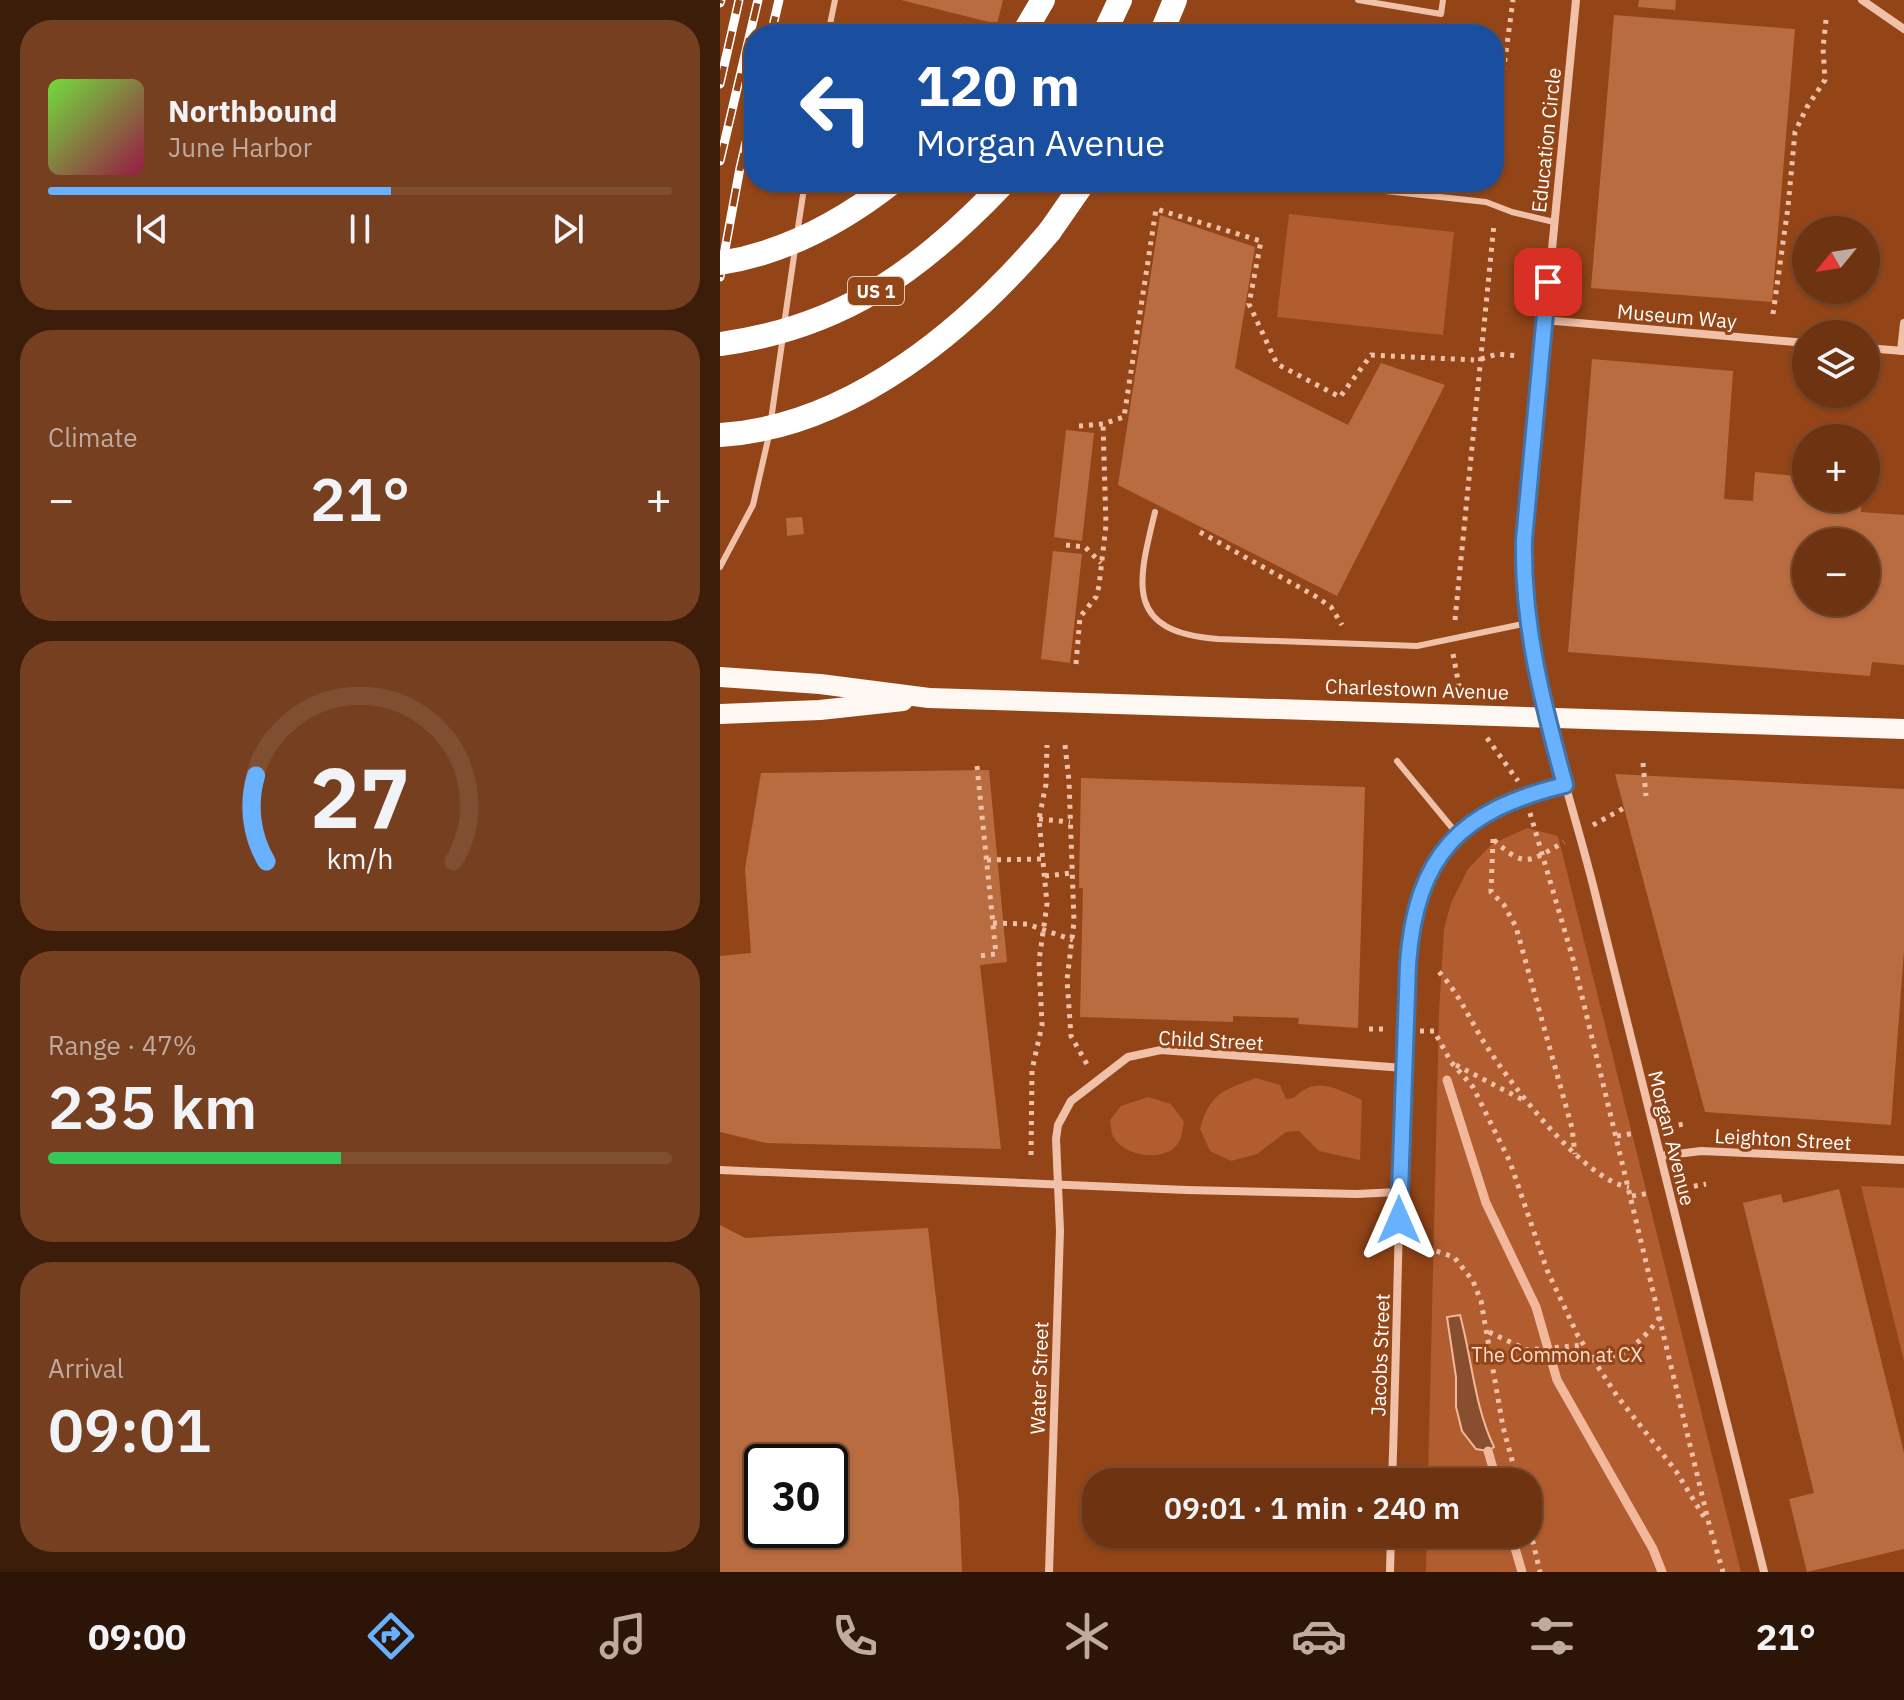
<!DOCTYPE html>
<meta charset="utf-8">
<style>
:root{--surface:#6e3412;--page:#763f20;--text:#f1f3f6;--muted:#bfaa9f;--line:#804f32;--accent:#67b1ff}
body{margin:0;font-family:"IBM Plex Sans",sans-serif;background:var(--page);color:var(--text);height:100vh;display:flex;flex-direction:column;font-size:30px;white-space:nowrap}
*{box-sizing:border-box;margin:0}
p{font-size:26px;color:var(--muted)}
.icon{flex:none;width:44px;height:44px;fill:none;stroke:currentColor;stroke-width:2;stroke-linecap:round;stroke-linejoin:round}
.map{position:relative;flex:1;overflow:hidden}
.details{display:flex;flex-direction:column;gap:20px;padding:20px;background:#3c1d0a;width:720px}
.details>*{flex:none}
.banner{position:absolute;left:24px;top:24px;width:760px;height:168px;border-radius:32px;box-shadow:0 2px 6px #0004,0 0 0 2px var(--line);background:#1a4fa0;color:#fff;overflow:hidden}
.needle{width:52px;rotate:240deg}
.buttons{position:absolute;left:1072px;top:216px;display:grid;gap:16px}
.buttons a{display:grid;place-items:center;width:88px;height:88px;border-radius:50%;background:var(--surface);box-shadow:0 2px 6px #0004,0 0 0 2px var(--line);font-size:40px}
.speed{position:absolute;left:24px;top:1444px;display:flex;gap:16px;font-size:40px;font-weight:700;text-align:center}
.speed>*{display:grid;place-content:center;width:104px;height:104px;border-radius:50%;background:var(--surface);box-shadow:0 2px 6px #0004,0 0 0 2px var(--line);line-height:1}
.speed .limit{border:4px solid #111;border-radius:12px;background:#fff;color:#111}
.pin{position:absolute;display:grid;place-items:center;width:68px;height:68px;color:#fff;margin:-34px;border-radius:16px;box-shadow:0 4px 12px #0006}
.me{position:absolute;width:88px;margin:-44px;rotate:0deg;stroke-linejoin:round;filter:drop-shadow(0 0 6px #0008)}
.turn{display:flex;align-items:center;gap:28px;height:168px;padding:0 40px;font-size:36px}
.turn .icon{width:104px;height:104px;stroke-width:2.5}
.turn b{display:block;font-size:56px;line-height:68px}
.big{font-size:60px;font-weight:600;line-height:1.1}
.details .card{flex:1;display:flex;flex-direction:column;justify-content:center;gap:12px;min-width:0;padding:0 28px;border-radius:32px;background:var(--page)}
.details .dial{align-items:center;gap:0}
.dial svg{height:208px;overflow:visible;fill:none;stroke:var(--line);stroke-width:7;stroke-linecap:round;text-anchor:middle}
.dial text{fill:var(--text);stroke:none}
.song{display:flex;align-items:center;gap:24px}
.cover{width:96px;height:96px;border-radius:12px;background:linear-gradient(135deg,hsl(100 70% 55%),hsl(340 70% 35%))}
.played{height:8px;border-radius:4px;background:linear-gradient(90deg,var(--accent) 55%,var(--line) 55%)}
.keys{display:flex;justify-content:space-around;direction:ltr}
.heat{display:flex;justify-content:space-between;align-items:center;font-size:44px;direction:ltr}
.charge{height:12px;border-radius:6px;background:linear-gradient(90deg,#34c759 47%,var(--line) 0)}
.trip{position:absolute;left:362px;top:1468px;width:460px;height:80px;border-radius:32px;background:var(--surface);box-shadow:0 2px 6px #0004,0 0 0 2px var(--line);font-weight:600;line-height:80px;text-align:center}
.tabs{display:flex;height:128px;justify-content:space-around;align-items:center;background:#2c1507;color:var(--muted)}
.tabs .icon{width:56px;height:56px}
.tabs .current{color:var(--accent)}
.tabs b{font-size:36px;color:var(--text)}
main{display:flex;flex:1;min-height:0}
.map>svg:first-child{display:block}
.green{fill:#b25d2f}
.water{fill:#884f2e;stroke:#f2b89b;stroke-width:2}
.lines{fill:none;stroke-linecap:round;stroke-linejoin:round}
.stream{stroke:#f2b89b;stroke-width:9}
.building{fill:#ba6c41;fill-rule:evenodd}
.path{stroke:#f0c1a8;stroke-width:5;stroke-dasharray:4 6;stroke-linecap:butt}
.lane{stroke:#f0c1a8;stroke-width:6}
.street{stroke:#f0c1a8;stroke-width:8}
.primary{stroke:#fff7f1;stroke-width:20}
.highway{stroke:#fff;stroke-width:24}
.rail-casing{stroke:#fff;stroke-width:9}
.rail{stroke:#934518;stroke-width:6;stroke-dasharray:18;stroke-linecap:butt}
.primary-bridge{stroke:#fff7f1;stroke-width:20}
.highway-bridge{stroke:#fff;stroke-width:24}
.route-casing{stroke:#4373a6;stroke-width:20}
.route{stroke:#67b1ff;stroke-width:14}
.labels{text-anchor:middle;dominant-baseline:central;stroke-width:6;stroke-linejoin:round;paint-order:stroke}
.shield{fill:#934518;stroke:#dfc7ba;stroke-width:2}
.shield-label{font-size:18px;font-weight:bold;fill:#fff}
.street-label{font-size:20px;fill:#fff;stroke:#934518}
.park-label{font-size:20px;fill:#fbdecf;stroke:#934518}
</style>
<main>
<section class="details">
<div class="card">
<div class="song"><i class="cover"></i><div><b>Northbound</b><p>June Harbor</p></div></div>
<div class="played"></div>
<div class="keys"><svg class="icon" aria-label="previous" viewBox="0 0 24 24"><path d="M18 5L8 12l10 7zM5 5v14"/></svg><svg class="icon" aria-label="pause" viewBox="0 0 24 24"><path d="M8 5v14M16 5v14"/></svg><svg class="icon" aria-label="next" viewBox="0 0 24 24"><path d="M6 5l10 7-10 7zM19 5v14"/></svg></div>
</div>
<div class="card"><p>Climate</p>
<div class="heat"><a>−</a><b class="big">21°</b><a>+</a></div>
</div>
<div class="card dial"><svg viewBox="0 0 100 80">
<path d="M14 69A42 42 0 1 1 86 69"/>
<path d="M14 69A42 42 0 0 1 10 36" stroke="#67b1ff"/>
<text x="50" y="56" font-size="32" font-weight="700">27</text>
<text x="50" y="72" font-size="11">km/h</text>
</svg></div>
<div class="card"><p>Range · 47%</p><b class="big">235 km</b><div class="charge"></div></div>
<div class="card"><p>Arrival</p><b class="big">09:01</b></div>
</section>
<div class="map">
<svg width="1184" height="1572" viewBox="0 0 1184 1572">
<rect width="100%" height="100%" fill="#934518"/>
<g class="green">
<path d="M569,214L734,232L723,335L557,317Z"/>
<path d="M807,828L838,836L1021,1572H706L707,1534H808V1482H708L719,1014L724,929L731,903L748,869L772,844Z"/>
<path d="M536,1078L560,1085L566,1099L574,1098C596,1075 616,1089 642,1100L640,1160L599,1151L579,1131L566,1132L537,1154L511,1161L490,1151L480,1129C490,1093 503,1090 536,1078Z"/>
<path d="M428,1097L451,1104L464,1122C462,1132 462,1139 456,1146C442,1162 405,1156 394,1138C391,1134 391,1125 390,1120L401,1106Z"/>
<path d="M1141,1186L1184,1188V1361Z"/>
</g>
<path class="water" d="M740,1315C752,1359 754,1405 774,1447L768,1451L756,1449L742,1431L736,1407V1377L727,1317Z"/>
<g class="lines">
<g class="stream">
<path d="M727,1080L766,1203L816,1307L837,1380L933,1549L942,1572"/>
<path d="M768,1451L777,1482"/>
<path d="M791,1534L802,1572"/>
</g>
</g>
<g class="building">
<path d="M181,0H283L277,24Z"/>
<path d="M919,0H956L955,10L918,7Z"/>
<path d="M894,15L1075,29L1052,302L871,288Z"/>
<path d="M736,23L762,28L761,34H734Z"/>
<path d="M440,215L535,247L515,368L628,425L661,363L725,385L617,596L398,485Z"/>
<path d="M872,359L1013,371L1004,499L1033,501L1035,472L1086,477V498H1142L1141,512L1184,515V665L1152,662L1150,676L848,652ZM1086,542H1146V602H1086Z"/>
<path d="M346,430L374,433L362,541L334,537Z"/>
<path d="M82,517L84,534L67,536L66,518Z"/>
<path d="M333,551L362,554L350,663L321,659Z"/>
<path d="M269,770L287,962L260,965L281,1149L46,1143L0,1132V956L31,953L25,869L41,773Z"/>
<path d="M895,774L1184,789V950L1171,1125L985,1112Z"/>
<path d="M361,778L645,787L638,1028L578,1024L579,1018L513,1016V1022L360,1017L363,888H359Z"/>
<path d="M1119,1189L1184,1453V1549L1087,1572L1069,1499L1094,1493L1023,1203L1061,1194L1063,1203Z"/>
<path d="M0,1225L25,1238L208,1228L239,1500L242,1572H0ZM42,1462H110V1530H42Z"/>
</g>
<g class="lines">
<g class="path">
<path d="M774,141L793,0"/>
<path d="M1053,314L1068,207L1075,132L1087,107L1105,80L1103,48L1106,20"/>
<path d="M761,359L777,354L799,356"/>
<path d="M359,426L383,424L404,417L436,209L541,241L529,304L557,364L620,397L651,355L754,360"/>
<path d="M480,532L595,596L611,607L622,625"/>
<path d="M346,545L365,547L381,563"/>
<path d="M735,620L774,224"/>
<path d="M733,654L740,691"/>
<path d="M356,664L360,617L376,597L379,586L386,525L383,424"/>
<path d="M767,738L798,781"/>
<path d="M345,745L349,781L354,922L347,980L351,1036L368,1066"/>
<path d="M923,763L926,796"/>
<path d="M257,766L276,954L259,956"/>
<path d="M810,813L853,959L989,1524L1003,1572"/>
<path d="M319,819L350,822"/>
<path d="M873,825L904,808"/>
<path d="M773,839L771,892L784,905L796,927L852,1128L855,1154"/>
<path d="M774,840C805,869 809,862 844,842"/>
<path d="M267,860L323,859"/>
<path d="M325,876L352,873"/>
<path d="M273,923L307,924L353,940"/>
<path d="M719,972C740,994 752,1025 769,1050C793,1087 866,1182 909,1187"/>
<path d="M649,1029H666"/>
<path d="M700,1031H714L731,1062L753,1087L790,1162L827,1270L858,1336L897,1396L956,1471L984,1517"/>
<path d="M736,1065L805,1101"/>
<path d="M949,1127L968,1123"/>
<path d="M897,1136L916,1133"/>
<path d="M311,1155L312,1070L322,1025L319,961L327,904L319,819L326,784L327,745"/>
<path d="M964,1188L986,1184"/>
<path d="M912,1196L930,1193"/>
<path d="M707,1248L734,1257L753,1281L761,1301L783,1427L798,1482"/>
<path d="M769,1332L807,1350L863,1345"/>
<path d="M871,1357C900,1364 924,1339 940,1317"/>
<path d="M808,1521L820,1572"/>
</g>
<g class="lane">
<path d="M638,0L721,14L723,0"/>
<path d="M108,34L115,0"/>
<path d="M582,182L766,202L792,212L834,222"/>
<path d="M77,234L85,182"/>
<path d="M64,325L75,249"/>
<path d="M51,420L63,336"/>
<path d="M435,512C418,582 403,632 498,639L697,646L808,623"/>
<path d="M0,567L33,505L49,435"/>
<path d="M677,761L738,835"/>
</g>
<g class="street">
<path d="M856,0L804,540C801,665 848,781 877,901C933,1125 988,1348 1044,1572"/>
<path d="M1142,0L1184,29"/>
<path d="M824,320L1086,343"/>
<path d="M1146,348L1184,351"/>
<path d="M1181,351L1184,323"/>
<path d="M941,1156L981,1151L1184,1160"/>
<path d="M0,1170L466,1190L637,1194L678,1192"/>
<path d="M672,1482C677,1345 678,1208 684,1071C687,1006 677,926 711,869C742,818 790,799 845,785"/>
<path d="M329,1572L340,1231L336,1139L338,1125L351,1101L408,1057L441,1050L684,1068"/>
<path d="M670,1572L671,1534"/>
</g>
<g class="primary">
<path d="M0,677L100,684L209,698"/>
<path d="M0,714L100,710L183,701"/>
</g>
<g class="highway">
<path d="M303,34L323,0"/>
<path d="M384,34L400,0"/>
<path d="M441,34L455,0"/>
<path d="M330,231L364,182"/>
</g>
<defs>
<g id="rail">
<path d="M0,3L1,0"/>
<path d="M51,34L59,0"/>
<path d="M0,84L19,0"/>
<path d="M0,161L38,0"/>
<path d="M0,277L20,168L34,108"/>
</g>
</defs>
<use href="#rail" class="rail-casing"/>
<use href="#rail" class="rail"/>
<path class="primary-bridge" d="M209,698L1184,729"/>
<g class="highway-bridge">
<path d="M0,263C65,253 122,222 173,182"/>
<path d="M0,344C121,328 200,271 282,185"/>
<path d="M0,435C132,427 249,327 330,231"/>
</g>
</g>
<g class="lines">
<defs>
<path id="route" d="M679,1220L688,964C696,854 741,810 845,785C823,704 802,625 804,540L828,282"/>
</defs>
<use href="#route" class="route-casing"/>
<use href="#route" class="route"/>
</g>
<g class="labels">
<rect class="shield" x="128" y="277" width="56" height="28" rx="6"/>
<g class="shield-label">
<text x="156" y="291">US 1</text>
</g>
<g class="street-label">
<text transform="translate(826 140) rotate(-84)">Education Circle</text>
<text transform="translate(957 316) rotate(5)">Museum Way</text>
<text transform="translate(697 689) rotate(2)">Charlestown Avenue</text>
<text transform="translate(491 1040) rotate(3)">Child Street</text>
<text transform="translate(952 1138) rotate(76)">Morgan Avenue</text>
<text transform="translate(1063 1139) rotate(3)">Leighton Street</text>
<text transform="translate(660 1355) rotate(-88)">Jacobs Street</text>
<text transform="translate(319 1378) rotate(-88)">Water Street</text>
</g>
<g class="park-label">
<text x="837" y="1354">The Common at CX</text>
</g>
</g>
</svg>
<div class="buttons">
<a><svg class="needle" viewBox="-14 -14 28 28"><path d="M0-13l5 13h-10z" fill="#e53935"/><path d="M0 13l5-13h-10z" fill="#bfaa9f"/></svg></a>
<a><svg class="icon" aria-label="layers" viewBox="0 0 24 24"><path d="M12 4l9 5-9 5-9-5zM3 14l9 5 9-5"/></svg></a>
<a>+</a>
<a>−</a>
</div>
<div class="speed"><div class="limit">30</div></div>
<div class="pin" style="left:828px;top:282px;background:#d93025"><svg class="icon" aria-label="arrive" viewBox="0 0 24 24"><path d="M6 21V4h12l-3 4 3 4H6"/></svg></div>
<svg class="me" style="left:679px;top:1220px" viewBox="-20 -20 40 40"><path d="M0-17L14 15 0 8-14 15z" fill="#67b1ff" stroke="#fff" stroke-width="4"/></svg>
<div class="trip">09:01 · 1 min · 240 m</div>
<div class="banner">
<div class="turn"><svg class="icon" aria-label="left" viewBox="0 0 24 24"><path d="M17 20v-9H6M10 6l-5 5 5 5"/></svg><div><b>120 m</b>Morgan Avenue</div></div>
</div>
</div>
</main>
<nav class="tabs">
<b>09:00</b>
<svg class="icon current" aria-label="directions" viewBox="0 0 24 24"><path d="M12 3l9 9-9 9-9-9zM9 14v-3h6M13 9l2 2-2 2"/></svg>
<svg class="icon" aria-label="music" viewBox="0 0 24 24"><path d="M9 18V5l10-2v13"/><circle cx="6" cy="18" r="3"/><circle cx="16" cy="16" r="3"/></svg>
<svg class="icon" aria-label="phone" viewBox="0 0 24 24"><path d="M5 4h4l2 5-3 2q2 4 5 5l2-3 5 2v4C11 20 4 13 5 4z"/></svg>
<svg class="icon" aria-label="climate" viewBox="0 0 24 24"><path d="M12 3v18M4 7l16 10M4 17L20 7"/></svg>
<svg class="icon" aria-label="car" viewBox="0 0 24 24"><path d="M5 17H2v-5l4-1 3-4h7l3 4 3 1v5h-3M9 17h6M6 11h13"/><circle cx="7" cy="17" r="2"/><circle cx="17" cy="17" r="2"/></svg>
<svg class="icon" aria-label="filters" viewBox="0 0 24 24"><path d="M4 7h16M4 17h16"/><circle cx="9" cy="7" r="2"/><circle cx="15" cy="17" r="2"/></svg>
<b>21°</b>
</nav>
